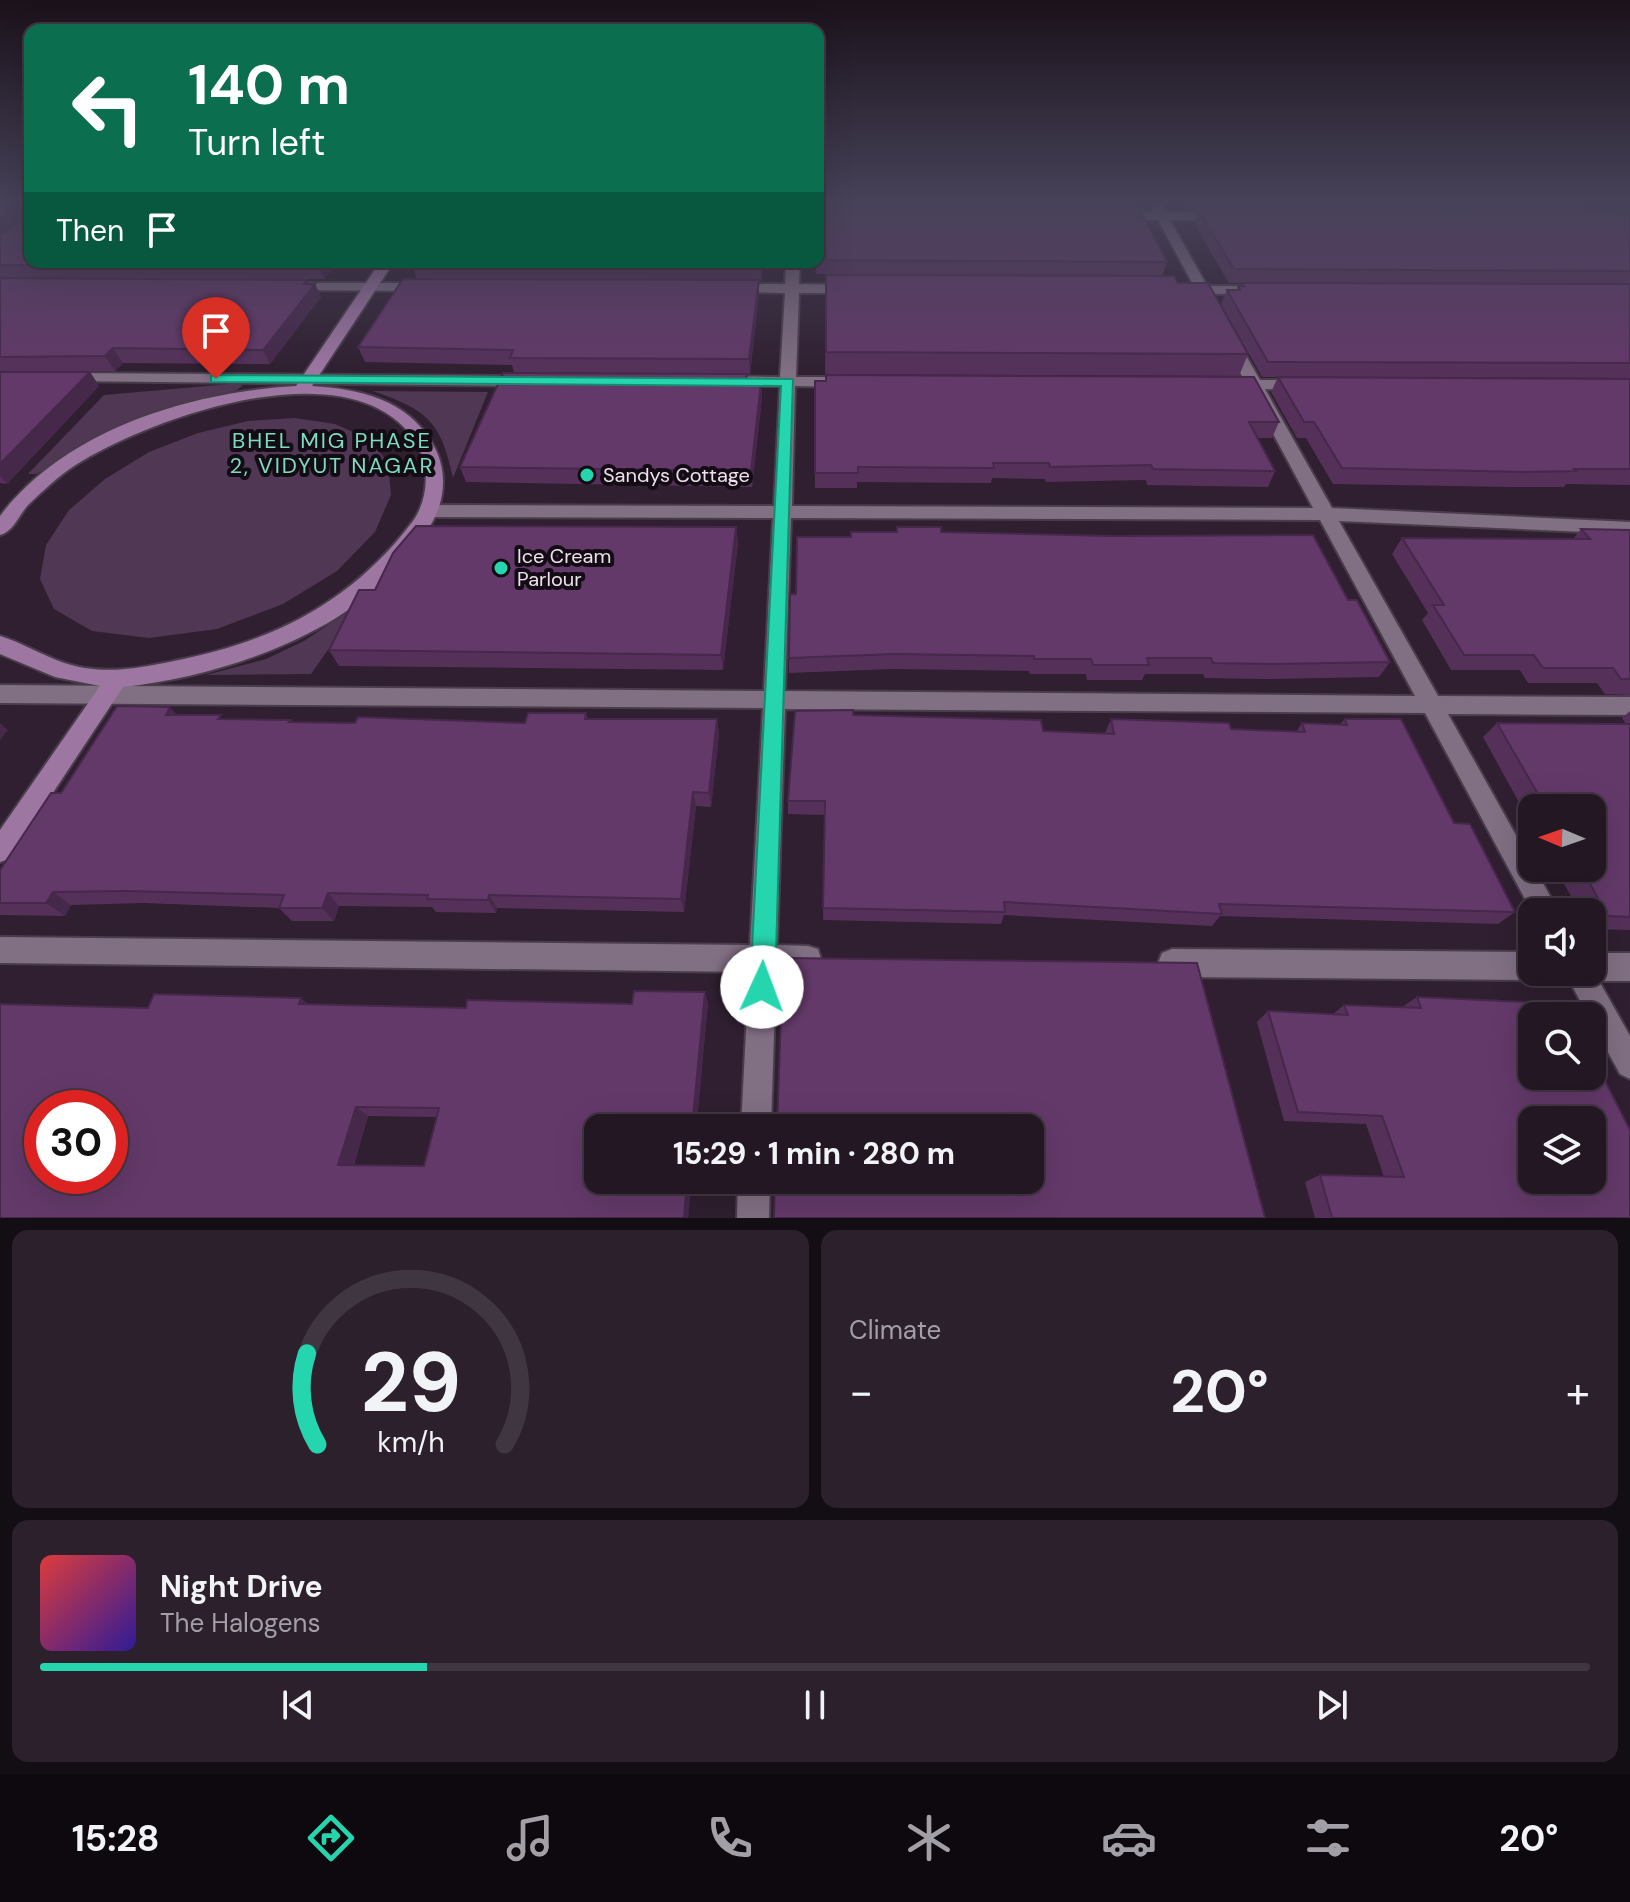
<!DOCTYPE html>
<meta charset="utf-8">
<style>
:root{--surface:#231724;--page:#2b202c;--text:#f1f3f6;--muted:#a39fa6;--line:#403641;--accent:#25d5ae}
body{margin:0;font-family:"DM Sans",sans-serif;background:var(--page);color:var(--text);height:100vh;display:flex;flex-direction:column;font-size:30px;white-space:nowrap}
*{box-sizing:border-box;margin:0}
p{font-size:26px;color:var(--muted)}
.icon{flex:none;width:44px;height:44px;fill:none;stroke:currentColor;stroke-width:2;stroke-linecap:round;stroke-linejoin:round}
.map{position:relative;height:1218px;overflow:hidden}
.panel{display:flex;flex-direction:column;gap:12px;padding:12px;background:#130d14;flex:1}
.panel>*{flex:none}
.hud{position:absolute;left:24px;top:24px;width:800px;height:244px;border-radius:16px;box-shadow:0 8px 32px #0002,0 0 0 2px var(--line);background:#0b6e4f;color:#fff;overflow:hidden}
.needle{width:52px;rotate:272deg}
.buttons{position:absolute;left:1518px;top:794px;display:grid;gap:16px}
.buttons a{display:grid;place-items:center;width:88px;height:88px;border-radius:16px;background:var(--surface);box-shadow:0 8px 32px #0002,0 0 0 2px var(--line);font-size:40px}
.speed{position:absolute;left:24px;top:1090px;display:flex;gap:16px;font-size:40px;font-weight:700;text-align:center}
.speed>*{display:grid;place-content:center;width:104px;height:104px;border-radius:50%;background:var(--surface);box-shadow:0 8px 32px #0002,0 0 0 2px var(--line);line-height:1}
.speed .limit{border:12px solid #d22;background:#fff;color:#111}
.pin{position:absolute;display:grid;place-items:center;width:68px;height:68px;color:#fff;margin:-82px -34px;border-radius:50% 50% 50% 0;rotate:-45deg;box-shadow:0 0 8px #0007}
.pin .icon{rotate:45deg}
.me{position:absolute;width:88px;margin:-44px;rotate:2deg;stroke-linejoin:round;filter:drop-shadow(0 0 6px #0008)}
.turn{display:flex;align-items:center;gap:28px;height:168px;padding:0 32px;font-size:36px}
.turn .icon{width:104px;height:104px;stroke-width:2.5}
.turn b{display:block;font-size:56px;line-height:68px}
.then{display:flex;align-items:center;height:76px;padding:0 32px;background:#0003;gap:16px;font-size:30px}
.big{font-size:60px;font-weight:700;line-height:1.1}
.panel .card{flex:1;display:flex;flex-direction:column;justify-content:center;gap:12px;min-width:0;padding:0 28px;border-radius:16px;background:var(--page)}
.panel .dial{align-items:center;gap:0}
.dial svg{height:208px;overflow:visible;fill:none;stroke:var(--line);stroke-width:7;stroke-linecap:round;text-anchor:middle}
.dial text{fill:var(--text);stroke:none}
.song{display:flex;align-items:center;gap:24px}
.cover{width:96px;height:96px;border-radius:12px;background:linear-gradient(135deg,hsl(0 70% 55%),hsl(250 70% 35%))}
.played{height:8px;border-radius:4px;background:linear-gradient(90deg,var(--accent) 25%,var(--line) 25%)}
.keys{display:flex;justify-content:space-around;direction:ltr}
.heat{display:flex;justify-content:space-between;align-items:center;font-size:44px;direction:ltr}
.panel .tiles{flex:1;display:grid;gap:12px;grid-template-columns:1fr 1fr}
.card:last-child{grid-column:span 2}
.trip{position:absolute;left:584px;top:1114px;width:460px;height:80px;border-radius:16px;background:var(--surface);box-shadow:0 8px 32px #0002,0 0 0 2px var(--line);font-weight:700;line-height:80px;text-align:center}
.menu{display:flex;height:128px;justify-content:space-around;align-items:center;background:#0e090e;color:var(--muted)}
.menu .icon{width:56px;height:56px}
.menu .active{color:var(--accent)}
.menu b{font-size:36px;color:var(--text)}
.map>svg:first-child{display:block}
.green{fill:#503753}
.lines{fill:none;stroke-linecap:round;stroke-linejoin:round}
.street-casing{stroke:#493d4b;stroke-width:4}
.secondary-casing{stroke:#493d4b;stroke-width:4}
.street{fill:#816f83;fill-rule:evenodd}
.secondary{fill:#9d77a2;fill-rule:evenodd}
.wall{fill:#55315a;fill-rule:evenodd}
.shaded-wall{fill:#45284a}
.building{fill:#633969;stroke:#45284a;stroke-width:2;fill-rule:evenodd}
.route{fill:#25d5ae;stroke:#188a71;stroke-width:2}
.poi-dot{fill:#25d5ae;stroke:#130c14;stroke-width:3}
.labels{text-anchor:middle;dominant-baseline:central;stroke-width:8;stroke-linejoin:round;paint-order:stroke}
.poi-label{font-size:20px;fill:#ece1ed;stroke:#130c14;text-anchor:start}
.neighbourhood-label{font-size:22px;letter-spacing:2px;fill:#7ddcc0;stroke:#130c14}
</style>
<div class="map">
<svg width="1630" height="1218" viewBox="0 0 1630 1218">
<rect width="100%" height="100%" fill="#2f1f30"/>
<g class="green">
<path d="M241,383L242,386L237,390L161,411L125,426L36,474H28L104,395Z"/>
<path d="M373,391L488,392L453,478C441,421 427,410 373,391Z"/>
<path d="M295,418L335,424L367,438L388,462L391,495L375,532L337,571L283,604L217,629L149,638L92,631L54,609L40,579L46,545L69,510L105,479L149,452L198,433L248,421Z"/>
<path d="M361,603L311,674L206,675L266,659L304,641Z"/>
</g>
<g class="lines">
<defs>
<g id="street">
<path d="M1149,203H1161L1166,212L1225,213V219L1221,220H1170L1207,286H1252L1257,287V293L1212,294L1214,298L1207,302L1198,294L1179,293V287L1194,286L1158,220H1117L1111,216L1117,212H1154Z"/>
<path d="M786,262H800L799,284L852,285L859,289L852,293H799L796,377H842L850,382L842,387L795,386L792,506L1313,508L1249,389H1230L1222,384L1230,379L1244,380L1223,340L1230,336L1237,340L1260,380H1302L1310,385L1302,390L1265,389L1332,508L1630,522V534L1339,521L1438,696L1630,697V715L1448,714L1559,912H1532L1425,713L785,709L777,945L808,946L818,949L821,959L818,969L808,972H776L771,1128H741L749,972L0,963V937L750,945L763,708L0,703V685L764,691L773,518L428,517L419,511L428,505L774,506L780,386H722L714,381L722,376L780,377L785,293L732,292L725,288L732,284H785ZM791,518L1320,520L1415,696L785,691Z"/>
<path d="M292,283H424L431,287L424,291L287,290V284Z"/>
<path d="M66,373L526,376L534,381L526,386L61,381V375Z"/>
<path d="M1172,949L1532,952V972H1543L1532,980L1172,977L1162,973L1158,963L1162,953Z"/>
<path d="M1592,953H1630V981H1599L1630,1036V1079L1620,1074L1592,1023V1016H1588L1565,972H1592Z"/>
<path d="M738,1180H770L769,1218H737Z"/>
</g>
<path id="secondary" d="M380,262H394L312,386C359,389 407,399 432,443C444,462 446,485 439,507C425,548 372,596 336,618C273,656 196,679 123,687L9,859L0,862V830L100,686L55,677L7,657L0,654V636C29,645 53,663 85,668C116,673 144,667 174,661C273,642 352,602 413,521C428,500 430,468 418,446C359,342 150,417 74,466C57,477 43,491 28,505C19,515 13,532 0,535V516C66,429 191,392 296,386Z"/>
</defs>
<use href="#street" class="street-casing"/>
<use href="#secondary" class="secondary-casing"/>
<use href="#street" class="street"/>
<use href="#secondary" class="secondary"/>
</g>
<g class="wall">
<path d="M818,203H1147V205H1137L1167,262L1162,276L1178,283L1248,354L1239,376L825,374L826,274H816V262H818Z"/>
<path d="M1164,203H1591L1587,211L1618,215L1630,216V378L1364,377L1630,379V485L1566,484L1564,487H1512L1333,484L1306,438H1297L1271,392L1278,377H1262L1221,304L1227,290H1237L1238,286H1241L1242,283H1229L1194,223L1198,210H1186L1184,206H1166Z"/>
<path d="M0,206L30,262H338L324,279H179L315,284L321,297L270,364L123,363L115,371H0Z"/>
<path d="M764,262L761,281H759V295L750,374H747V382L761,383L762,398L752,487L466,482L460,467L514,373L512,365L365,362L358,347L417,279L413,268Z"/>
<path d="M0,372H90L99,386L7,484L0,483Z"/>
<path d="M815,381L1279,422L1272,438H1258L1275,471L1268,487L1147,485L1146,480L1046,482L1045,479L992,478L991,483L857,482V488H815Z"/>
<path d="M736,527L738,543L723,670L339,666L329,650Z"/>
<path d="M897,527L941,532L1348,600L1390,662L1379,677L1265,679L1205,678L1203,674H1145L1142,680H1087L1086,674H1030L1029,671L892,669L789,673V658L796,594L851,537L897,532Z"/>
<path d="M1581,529L1630,530V695L1605,694L1597,683H1528L1520,670H1451L1422,620L1428,613L1392,554L1402,538L1573,539Z"/>
<path d="M1630,711V930L1592,929V912H1580L1555,868H1592V808H1532V826L1483,737L1497,723L1626,724L1622,718Z"/>
<path d="M586,713L588,719H717L719,734L711,807L696,806L684,912L497,908L496,913L436,912L432,907L339,906L334,921H292L279,908L144,903L71,905L65,916L0,915V870L61,793L178,715L224,719L292,722L525,723Z"/>
<path d="M853,715L1043,731L1105,733L1111,719L1231,729L1296,732L1302,723L1340,724L1345,719L1454,823L1515,912L1498,924L1220,916L1212,926L1004,915L1001,924L823,920L825,815L788,814V801Z"/>
<path d="M1417,997L1630,1218H1315L1305,1182L1320,1175L1384,1177L1366,1124L1284,1121L1257,1022L1268,1011L1332,1015L1344,1005L1402,1007Z"/>
<path d="M708,1003L688,1218H0L148,1008L309,1004L466,1008ZM368,1116L437,1117L424,1166L354,1165Z"/>
</g>
<g class="shaded-wall">
<path d="M19,206L27,219L0,238V219Z"/>
<path d="M321,262H338L324,279L318,266Z"/>
<path d="M762,262H764L761,281V269Z"/>
<path d="M307,280L311,289L315,284L321,297L270,364L263,350Z"/>
<path d="M759,280V295L750,374L749,359Z"/>
<path d="M113,348L123,363L115,371L105,356Z"/>
<path d="M90,372L99,386L7,484L0,475V464Z"/>
<path d="M761,383L762,398L752,487L751,471Z"/>
<path d="M736,527L738,543L723,670L721,655Z"/>
<path d="M170,707L184,722L166,715Z"/>
<path d="M717,719L719,734L711,807L709,793Z"/>
<path d="M0,723L8,730L0,740Z"/>
<path d="M693,792L696,806L684,912L681,899Z"/>
<path d="M53,892L71,905L65,916L46,903Z"/>
<path d="M328,893L339,906L334,921L322,908Z"/>
<path d="M489,895L497,908L496,913L488,900Z"/>
<path d="M705,992L708,1003L696,1128H692Z"/>
<path d="M301,998L314,1009L299,1004Z"/>
<path d="M356,1107L368,1116L351,1173L338,1165Z"/>
<path d="M687,1180H692L688,1218H684Z"/>
</g>
<g class="building">
<path d="M818,203H1136L1167,262L826,260V253H818Z"/>
<path d="M0,206H19L0,219Z"/>
<path d="M24,206H30V262H321L318,266L0,265V236L23,220Z"/>
<path d="M1198,209L1612,211L1618,215L1630,216V271L1234,269Z"/>
<path d="M417,262H762L761,269L413,268Z"/>
<path d="M826,275L1174,276L1178,283H1208L1248,354L826,352Z"/>
<path d="M0,278L307,280L304,284H315L263,350L113,348L105,356L0,357Z"/>
<path d="M403,279L759,280L749,359L510,358L513,350L358,347Z"/>
<path d="M1242,283L1630,284V363L1268,362L1227,290H1240L1238,286H1244Z"/>
<path d="M0,372H90L0,464Z"/>
<path d="M503,373L747,374L746,382L761,383L751,471L460,467Z"/>
<path d="M826,375L1254,377L1279,422H1249L1275,471L1153,469L1151,465L1050,467L1049,463H993L994,468L858,467V473H815V381H826Z"/>
<path d="M1278,377L1630,379V469H1574L1576,471L1524,472L1342,468L1314,422H1304Z"/>
<path d="M416,526L736,527L721,655L329,650L359,590H375L393,553Z"/>
<path d="M897,527H941V532L1111,536L1313,535L1348,600H1357L1390,662L1274,664L1213,663L1211,658H1147L1149,665H1093L1091,659H1034V656L894,654L789,658L790,594H796L797,537H851V532H897Z"/>
<path d="M1581,529L1630,530V679H1621L1613,668H1543L1534,655H1464L1433,605H1444L1402,538L1590,539Z"/>
<path d="M117,706L170,707L166,715H221L218,719L291,720L289,722L355,723L358,717L525,723L528,713H586L585,719H717L709,793L693,792L681,899L489,895L488,900L427,899L428,895L328,893L322,908H279L284,895L127,891L53,892L46,903H0V870L51,793H61Z"/>
<path d="M853,710V715L1041,720L1043,731L1114,734L1111,719L1229,723L1231,729L1305,732L1302,723L1347,725L1345,719H1401L1454,823L1470,824L1515,912L1219,904L1222,914L1004,902L1005,912L823,908L825,801H788L795,711Z"/>
<path d="M1497,723L1630,724V917L1608,916L1581,868H1592V808H1546Z"/>
<path d="M783,958L1197,963L1265,1218H774L775,1180H1030V1128H777Z"/>
<path d="M634,991L705,992L692,1128H598V1180H687L684,1218H0V1004L148,1008L154,994L301,998L299,1004L466,1008L467,1000L632,1004ZM356,1107L439,1108L424,1166L338,1165ZM42,1108H110V1176H42Z"/>
<path d="M1417,997L1567,1004L1573,1016H1532V1076H1592V1055L1630,1130V1218H1332L1320,1175L1404,1177L1382,1116L1298,1112L1268,1011L1348,1015L1344,1005L1421,1008ZM1532,1120H1592V1180H1532Z"/>
</g>
<linearGradient id="sky" x2="0" y2="1"><stop stop-color="#1a111a"/><stop offset="0.54" stop-color="#474259"/><stop offset="1" stop-color="#474259" stop-opacity="0"/></linearGradient>
<rect width="1630" height="374" fill="url(#sky)"/>
<path class="route" d="M216,375L793,379L775,987L771,995L762,999L754,995L750,987L781,386L211,382V376Z"/>
<g class="poi-dot">
<circle cx="587" cy="475" r="8"/>
<circle cx="501" cy="568" r="8"/>
</g>
<g class="labels">
<g class="poi-label">
<text x="603" y="475">Sandys Cottage</text>
<text x="517" y="556">Ice Cream<tspan x="517" dy="23">Parlour</tspan></text>
</g>
<g class="neighbourhood-label">
<text x="332" y="440">BHEL MIG PHASE<tspan x="332" dy="25">2, VIDYUT NAGAR</tspan></text>
</g>
</g>
</svg>
<div class="buttons">
<a><svg class="needle" viewBox="-14 -14 28 28"><path d="M0-13l5 13h-10z" fill="#e53935"/><path d="M0 13l5-13h-10z" fill="#a39fa6"/></svg></a>
<a><svg class="icon" aria-label="sound" viewBox="0 0 24 24"><path d="M4 9h4l5-4v14l-5-4H4zM17 9q2 3 0 6"/></svg></a>
<a><svg class="icon" aria-label="search" viewBox="0 0 24 24"><circle cx="10" cy="10" r="6"/><path d="M15 15l6 6"/></svg></a>
<a><svg class="icon" aria-label="layers" viewBox="0 0 24 24"><path d="M12 4l9 5-9 5-9-5zM3 14l9 5 9-5"/></svg></a>
</div>
<div class="speed"><div class="limit">30</div></div>
<div class="pin" style="left:216px;top:379px;background:#d93025"><svg class="icon" aria-label="arrive" viewBox="0 0 24 24"><path d="M6 21V4h12l-3 4 3 4H6"/></svg></div>
<svg class="me" style="left:762px;top:987px" viewBox="-20 -20 40 40"><circle r="19" fill="#fff"/><path d="M0-13L10 11 0 6-10 11z" fill="#25d5ae"/></svg>
<div class="trip">15:29 · 1 min · 280 m</div>
<div class="hud">
<div class="turn"><svg class="icon" aria-label="left" viewBox="0 0 24 24"><path d="M17 20v-9H6M10 6l-5 5 5 5"/></svg><div><b>140 m</b>Turn left</div></div>
<div class="then">Then<svg class="icon" aria-label="arrive" viewBox="0 0 24 24"><path d="M6 21V4h12l-3 4 3 4H6"/></svg></div>
</div>
</div>
<section class="panel">
<div class="tiles">
<div class="card dial"><svg viewBox="0 0 100 80">
<path d="M14 69A42 42 0 1 1 86 69"/>
<path d="M14 69A42 42 0 0 1 10 34" stroke="#25d5ae"/>
<text x="50" y="56" font-size="32" font-weight="700">29</text>
<text x="50" y="72" font-size="11">km/h</text>
</svg></div>
<div class="card"><p>Climate</p>
<div class="heat"><a>−</a><b class="big">20°</b><a>+</a></div>
</div>
<div class="card">
<div class="song"><i class="cover"></i><div><b>Night Drive</b><p>The Halogens</p></div></div>
<div class="played"></div>
<div class="keys"><svg class="icon" aria-label="previous" viewBox="0 0 24 24"><path d="M18 5L8 12l10 7zM5 5v14"/></svg><svg class="icon" aria-label="pause" viewBox="0 0 24 24"><path d="M8 5v14M16 5v14"/></svg><svg class="icon" aria-label="next" viewBox="0 0 24 24"><path d="M6 5l10 7-10 7zM19 5v14"/></svg></div>
</div>
</div>
</section>
<nav class="menu">
<b>15:28</b>
<svg class="icon active" aria-label="directions" viewBox="0 0 24 24"><path d="M12 3l9 9-9 9-9-9zM9 14v-3h6M13 9l2 2-2 2"/></svg>
<svg class="icon" aria-label="music" viewBox="0 0 24 24"><path d="M9 18V5l10-2v13"/><circle cx="6" cy="18" r="3"/><circle cx="16" cy="16" r="3"/></svg>
<svg class="icon" aria-label="phone" viewBox="0 0 24 24"><path d="M5 4h4l2 5-3 2q2 4 5 5l2-3 5 2v4C11 20 4 13 5 4z"/></svg>
<svg class="icon" aria-label="climate" viewBox="0 0 24 24"><path d="M12 3v18M4 7l16 10M4 17L20 7"/></svg>
<svg class="icon" aria-label="car" viewBox="0 0 24 24"><path d="M5 17H2v-5l4-1 3-4h7l3 4 3 1v5h-3M9 17h6M6 11h13"/><circle cx="7" cy="17" r="2"/><circle cx="17" cy="17" r="2"/></svg>
<svg class="icon" aria-label="filters" viewBox="0 0 24 24"><path d="M4 7h16M4 17h16"/><circle cx="9" cy="7" r="2"/><circle cx="15" cy="17" r="2"/></svg>
<b>20°</b>
</nav>
